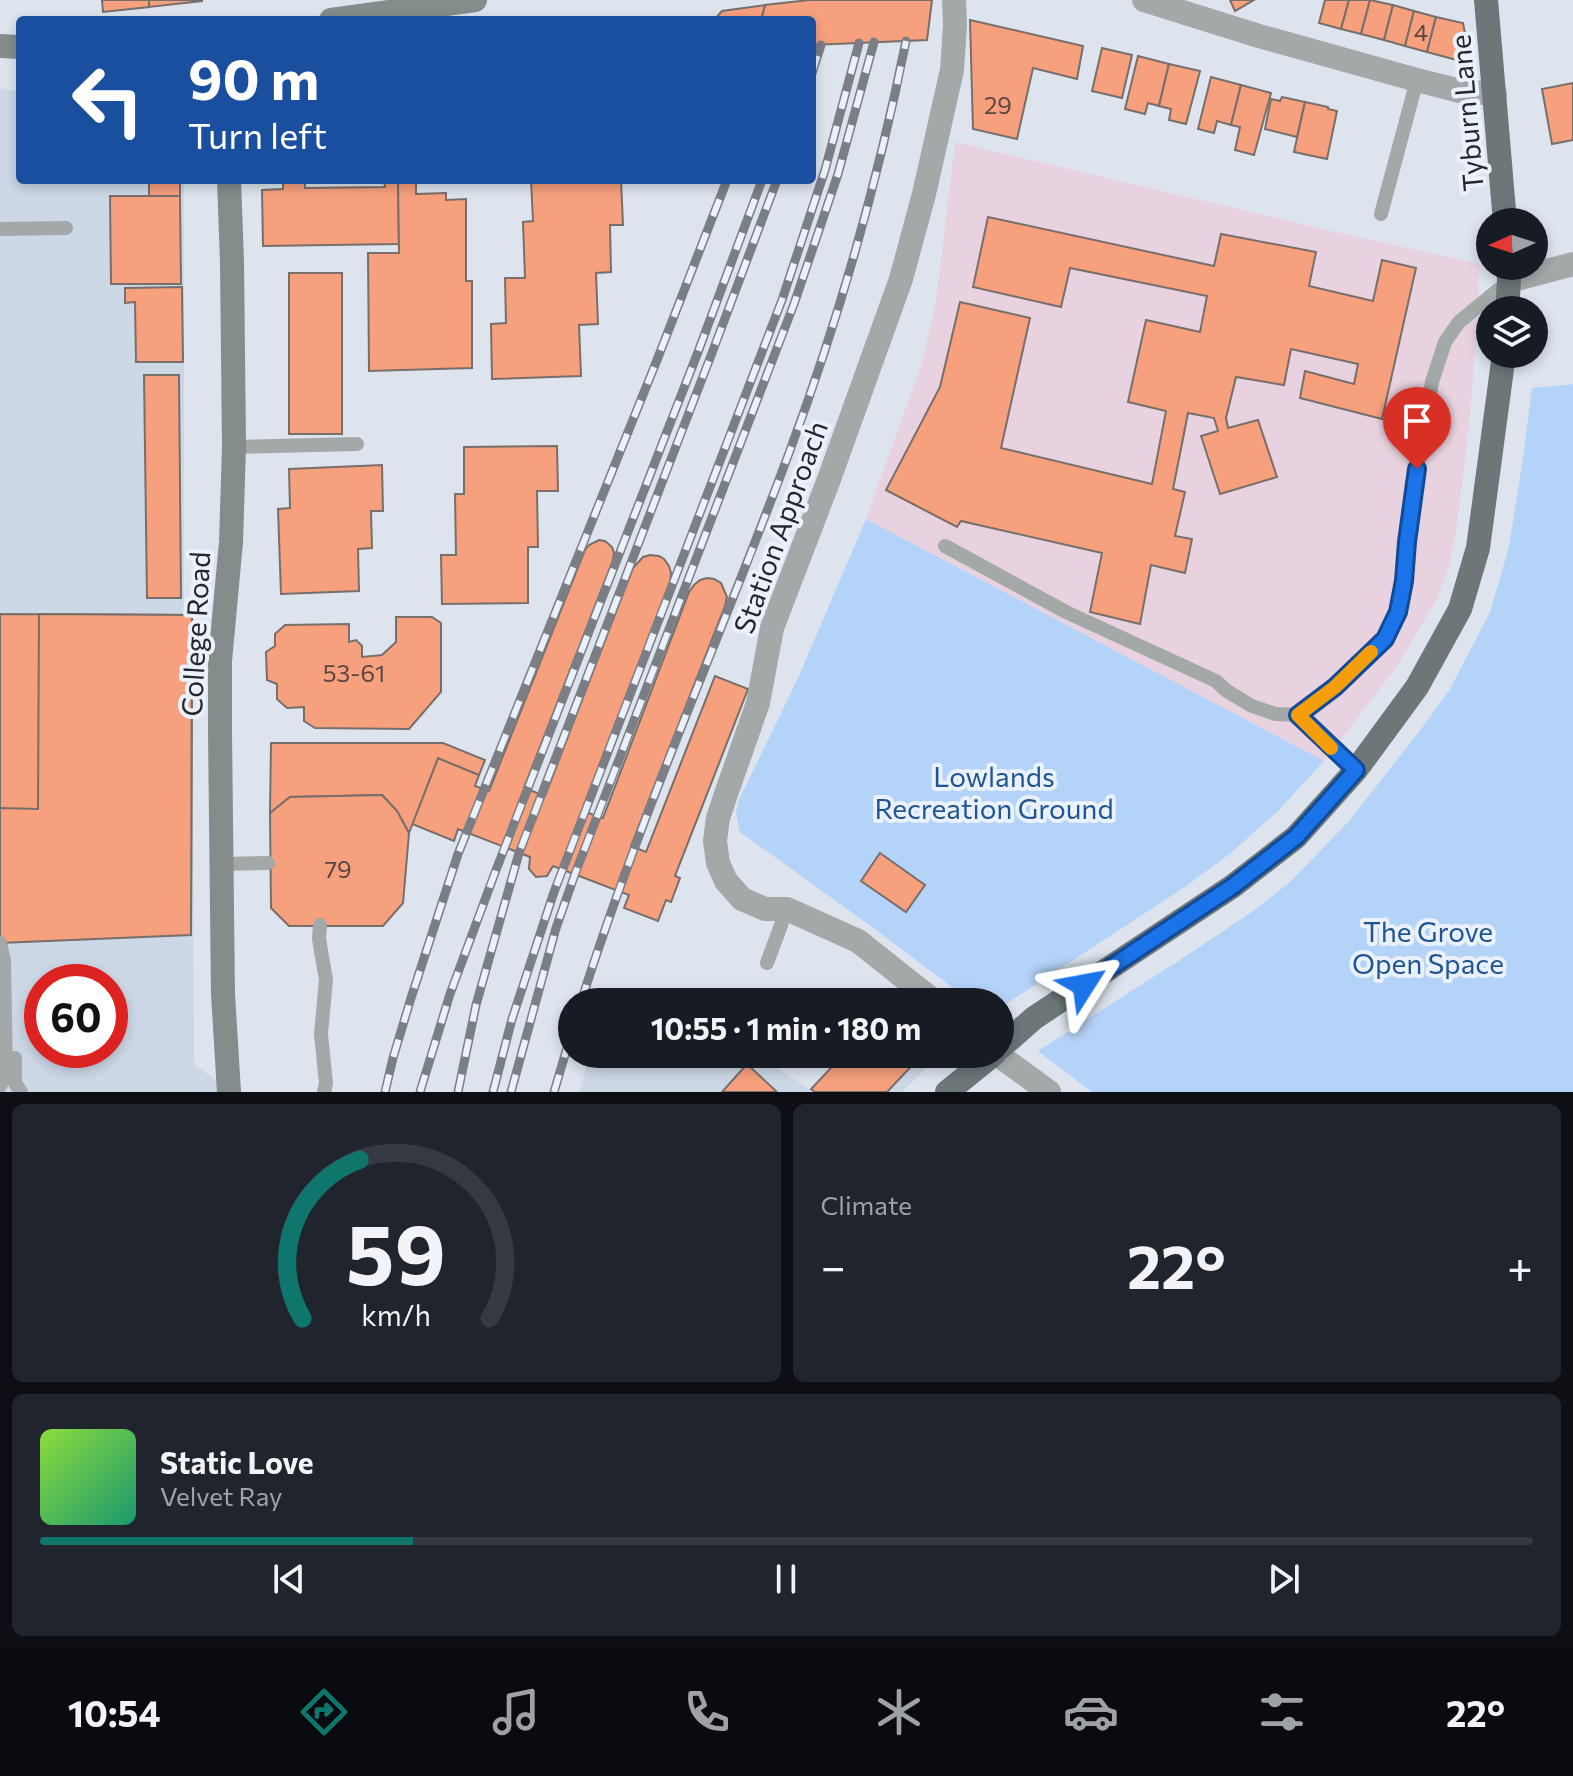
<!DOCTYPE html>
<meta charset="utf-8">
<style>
:root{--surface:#171b24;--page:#20242c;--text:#f1f3f6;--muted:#9ea1a6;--line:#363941;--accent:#0f766e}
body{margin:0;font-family:Commissioner,sans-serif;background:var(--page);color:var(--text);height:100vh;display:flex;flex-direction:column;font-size:30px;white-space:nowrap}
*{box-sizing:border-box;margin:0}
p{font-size:26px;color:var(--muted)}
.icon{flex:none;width:44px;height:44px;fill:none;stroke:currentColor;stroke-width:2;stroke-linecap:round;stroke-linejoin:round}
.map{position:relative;height:1092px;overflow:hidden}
.panel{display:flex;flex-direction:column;gap:12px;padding:12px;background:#0d0f14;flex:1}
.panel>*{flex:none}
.hud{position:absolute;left:16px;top:16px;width:800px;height:168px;border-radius:8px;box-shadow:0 4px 12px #0003;background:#1a4fa0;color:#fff;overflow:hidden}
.needle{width:52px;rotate:267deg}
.buttons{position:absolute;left:1476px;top:208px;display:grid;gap:16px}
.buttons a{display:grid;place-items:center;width:72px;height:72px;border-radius:50%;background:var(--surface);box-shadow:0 4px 12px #0003;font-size:40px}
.speed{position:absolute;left:24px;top:964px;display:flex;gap:16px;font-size:40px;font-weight:700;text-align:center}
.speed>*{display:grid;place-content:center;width:104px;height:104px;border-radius:50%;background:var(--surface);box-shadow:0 4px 12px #0003;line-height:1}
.speed .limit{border:12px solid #d22;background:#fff;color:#111}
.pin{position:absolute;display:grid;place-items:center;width:68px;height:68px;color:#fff;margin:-82px -34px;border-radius:50% 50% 50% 0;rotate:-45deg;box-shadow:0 0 8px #0007}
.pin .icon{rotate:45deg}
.me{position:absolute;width:88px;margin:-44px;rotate:56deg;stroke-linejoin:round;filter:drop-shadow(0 0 6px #0008)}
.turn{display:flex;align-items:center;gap:28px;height:168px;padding:0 40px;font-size:36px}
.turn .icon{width:104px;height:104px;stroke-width:2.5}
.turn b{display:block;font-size:56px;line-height:68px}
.big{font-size:60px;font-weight:700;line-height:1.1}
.panel .tile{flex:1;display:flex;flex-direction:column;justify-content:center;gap:12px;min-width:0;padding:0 28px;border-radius:12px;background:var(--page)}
.panel .dial{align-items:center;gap:0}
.dial svg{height:208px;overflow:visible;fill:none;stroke:var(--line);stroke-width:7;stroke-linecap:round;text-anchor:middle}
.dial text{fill:var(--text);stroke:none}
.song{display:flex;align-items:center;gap:24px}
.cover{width:96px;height:96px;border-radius:12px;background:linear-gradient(135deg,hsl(90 70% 55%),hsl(160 70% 35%))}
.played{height:8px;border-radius:4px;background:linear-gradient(90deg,var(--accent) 25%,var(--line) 25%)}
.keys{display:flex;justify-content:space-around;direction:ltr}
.heat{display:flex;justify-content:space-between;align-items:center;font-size:44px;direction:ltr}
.panel .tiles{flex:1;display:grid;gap:12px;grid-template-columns:1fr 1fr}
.tile:last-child{grid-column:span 2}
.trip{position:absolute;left:558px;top:988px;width:456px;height:80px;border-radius:40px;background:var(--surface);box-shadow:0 4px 12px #0003;font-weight:700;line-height:80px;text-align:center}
.tabs{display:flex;height:128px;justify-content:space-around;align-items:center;background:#090b0e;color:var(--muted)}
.tabs .icon{width:56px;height:56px}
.tabs .current{color:var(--accent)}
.tabs b{font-size:36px;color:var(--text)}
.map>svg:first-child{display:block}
.built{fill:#cdd8e7;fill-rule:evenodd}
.education{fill:#e8d2df}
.green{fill:#b4d3f9}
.building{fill:#f6a07e;stroke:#786e6a;stroke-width:2}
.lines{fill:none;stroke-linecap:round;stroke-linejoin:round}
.lane{stroke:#a3a8a8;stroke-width:14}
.street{stroke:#a3a8a8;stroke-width:24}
.secondary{stroke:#848c8c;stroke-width:24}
.primary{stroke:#6d7777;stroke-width:24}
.rail-casing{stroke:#7b7f85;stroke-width:9}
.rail{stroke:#eaf1fa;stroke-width:6;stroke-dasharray:18;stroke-linecap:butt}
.route-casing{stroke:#114b97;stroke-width:20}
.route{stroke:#1a73e8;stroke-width:14}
.slow{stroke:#f59e0b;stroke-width:14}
.labels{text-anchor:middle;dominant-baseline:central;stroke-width:8;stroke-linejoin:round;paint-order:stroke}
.number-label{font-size:24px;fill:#594640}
.street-label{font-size:28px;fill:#25282b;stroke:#eaf1fa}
.park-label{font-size:28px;fill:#1f5592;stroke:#eaf1fa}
</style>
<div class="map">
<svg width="1573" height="1092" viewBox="0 0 1573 1092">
<rect width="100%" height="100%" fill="#dde4ed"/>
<g class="built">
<path d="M0,88L20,92V180H184V603L192,615L194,1064L221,1084L222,1092H0ZM42,982H110V1050H42Z"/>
<path d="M587,1054H756L814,1092H579L587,1065Z"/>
<path d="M854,1054H932L936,1057L902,1092H816Z"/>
</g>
<path class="education" d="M955,142L1323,229L1479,264L1478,321L1469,424L1457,525L1449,567L1437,599L1396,668L1324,761L866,519L922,363L936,302Z"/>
<g class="green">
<path d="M1573,384V1092H1092L1038,1051L1183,958L1256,909L1290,882L1349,821L1422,728L1450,689L1490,612L1509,547L1523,458L1532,388Z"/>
<path d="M866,519L1324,761L1278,811L1232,852L1185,887L1000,1008V1002H972L872,927L740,832L736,813L739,800L798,678Z"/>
</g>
<g class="building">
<path d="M102,0H149V7L103,12Z"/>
<path d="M149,0H202V1L149,7Z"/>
<path d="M809,0H932L927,40L812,45V20H761L765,5Z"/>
<path d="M1230,0H1254L1235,11Z"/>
<path d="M1325,0H1349L1341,29L1319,23Z"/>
<path d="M1349,0H1370L1361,34L1341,29Z"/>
<path d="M1370,0L1393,5L1384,40L1361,34Z"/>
<path d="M765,5L761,20H714L722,11Z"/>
<path d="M1393,5L1414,11L1405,46L1384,40Z"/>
<path d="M1414,11L1436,17L1427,52L1405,46Z"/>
<path d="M1436,17L1463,23L1467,43L1464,62L1427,52Z"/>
<path d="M970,20L1083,46L1077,79L1033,68L1017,139L973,129Z"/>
<path d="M1102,48L1132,55L1122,98L1092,91Z"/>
<path d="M1138,56L1169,64L1159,106L1148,103L1145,114L1125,109Z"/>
<path d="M1169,64L1200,71L1186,124L1169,120L1171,109L1159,106Z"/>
<path d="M1211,77L1241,85L1231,125L1217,121L1214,133L1198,129Z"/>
<path d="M1573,83V140L1552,144L1542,89Z"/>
<path d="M1241,85L1271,93L1254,155L1235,150L1240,127L1231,125Z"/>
<path d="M1282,97L1305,102L1297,137L1265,129L1271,99L1280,101Z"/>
<path d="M1305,102L1328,107V109L1337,111L1327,159L1294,152Z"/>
<rect x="149" y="180" width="31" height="16"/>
<path d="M283,180H305V188L385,187L384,180H398L399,244L263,246L262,190L283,189Z"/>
<path d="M398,180H416V194L446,193V200L466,199V281H472V368L369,371L368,253H399Z"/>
<path d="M531,180H621L623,225H610L611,272L596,273L598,324L579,325L581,376L492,379L491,324L506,323L505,278H525L523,222L533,221Z"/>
<path d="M110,196H180L181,284H111Z"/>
<path d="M988,217L1214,266L1221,234L1316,252L1309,286L1373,301L1382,260L1416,268L1382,419L1300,398L1305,371L1354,384L1358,364L1291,349L1284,385L1236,377L1226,418L1228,428L1258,420L1277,477L1220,494L1201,436L1218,431L1214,418L1188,413L1173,489L1185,492L1175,536L1192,539L1185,573L1151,565L1140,624L1090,612L1102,553L961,521L957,527L886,490L940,387L960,302L1030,318L1001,448L1152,484L1166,411L1128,402L1146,320L1200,332L1207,296L1070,268L1061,307L973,287Z"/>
<rect x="289" y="273" width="53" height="161"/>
<path d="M182,287L183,362H136L135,302L125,303V288Z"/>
<path d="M144,375H179L181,598H147Z"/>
<path d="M557,446L558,491H537L538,547H528V603L442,604L441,555H456L455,494H464V447Z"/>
<path d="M382,465L383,511H371L372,548L358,549L359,591L281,594L278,509L290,508L289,469Z"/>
<path d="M599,540L605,541L612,547L614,553L613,560L524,788L545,796L633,568L643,557L650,555L659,556L664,559L669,566L671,573L670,584L582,811L603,818L689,592L694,585L700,580L707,578L714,579L721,583L727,597L725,606L631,846L646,852L715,676L748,689L675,876L680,878L671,902L666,900L658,921L624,908L629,895L553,866L547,876L536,877L529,869L530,857L458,829L454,841L412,824L438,758L479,775L475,786L489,791L585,550L589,545Z"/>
<path d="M0,614L192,615L191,935H17L0,943Z"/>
<path d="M39,614L192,615L191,935L0,943V808L38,809Z"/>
<path d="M396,617H432L441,623V692L409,729L315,728L304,721V707L287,708L277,699V684L267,680L266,652L275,646V634L285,625L349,624V642L356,640L362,646V657L382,655L396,642Z"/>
<path d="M271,743H443L485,760L479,775L438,758L409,833L397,811L382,795L290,797L270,813Z"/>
<path d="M382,795L397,811L409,833L403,903L383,926H289L271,908L270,813L290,797Z"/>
<path d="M880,853L925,885L906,912L861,881Z"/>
<path d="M844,1054H923L887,1092H815L811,1089Z"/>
<path d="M747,1064L777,1092H722Z"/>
</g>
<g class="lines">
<g class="lane">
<path d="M1381,214L1417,80"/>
<path d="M0,229L66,228"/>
<path d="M234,447L357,444"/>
<path d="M945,546L1066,612L1216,681L1227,691L1252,706L1275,714L1298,715L1335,687L1385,639L1398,612L1404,581L1407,542L1417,469L1432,382L1445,342L1459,322L1509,281"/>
<path d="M1298,715L1356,770"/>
<path d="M222,864L268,863"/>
<path d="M320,925L319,939L326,980L321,1034L326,1083L324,1092"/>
<path d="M767,963L787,909"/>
<path d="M15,1058V1083L21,1092"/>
<path d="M0,1086L6,1074L4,960L0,943"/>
</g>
<g class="street">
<path d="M1144,0L1259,36L1417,80L1460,91L1495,94"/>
<path d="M1509,281L1573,264"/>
<path d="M935,1002L858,941L787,909H765L742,899L726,881L718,863L715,841L718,818L726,794L758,703L772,628L828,482L901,279L924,194L952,70L955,25L954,0"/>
<path d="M997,1054L1049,1092"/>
</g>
<g class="secondary">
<path d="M331,20L475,0"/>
<path d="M0,46L20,47"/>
<path d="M229,1092L223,994L220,732V661L231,542L234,447L232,262L229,180"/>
</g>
<g class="primary">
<path d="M1486,0L1505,222"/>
<path d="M1507,310L1509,281L1508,266"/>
<path d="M1000,1048L1034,1018L1233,886L1296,837L1356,770L1417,687L1460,609L1478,548L1504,354"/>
<path d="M947,1092L994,1054"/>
</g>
<defs>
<g id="rail">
<path d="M812,73L821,45"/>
<path d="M581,1002C640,815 721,637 789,453C839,319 878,181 906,41"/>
<path d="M385,1092L393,1058L411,998L458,854L657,360L727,180"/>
<path d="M420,1092L450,994L496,870L698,352L762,180"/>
<path d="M458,1092L476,1005L519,853L712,353L777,180"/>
<path d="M493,1092L512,1019L554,892L782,300L825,170L859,43"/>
<path d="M511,1092L556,928L575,874L794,304L838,174L874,42"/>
<path d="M554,1092L572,1031"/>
</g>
</defs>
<use href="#rail" class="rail-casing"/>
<use href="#rail" class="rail"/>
</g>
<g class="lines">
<defs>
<path id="route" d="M1084,985L1233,886L1296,837L1356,770L1298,715L1335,687L1385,639L1398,612L1404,581L1407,542L1417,469"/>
</defs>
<use href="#route" class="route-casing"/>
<use href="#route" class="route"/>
<path class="slow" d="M1331,748L1298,715L1335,687L1371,652"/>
</g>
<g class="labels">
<g class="number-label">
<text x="1421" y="31">4</text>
<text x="998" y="104">29</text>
<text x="354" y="672">53-61</text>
<text x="338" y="868">79</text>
</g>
<g class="street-label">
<text transform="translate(1466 113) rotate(-95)">Tyburn Lane</text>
<text transform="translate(780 527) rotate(-70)">Station Approach</text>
<text transform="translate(195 634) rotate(-87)">College Road</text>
</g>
<g class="park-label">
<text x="994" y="776">Lowlands<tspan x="994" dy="32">Recreation Ground</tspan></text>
<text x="1428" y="931">The Grove<tspan x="1428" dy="32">Open Space</tspan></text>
</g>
</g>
</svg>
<div class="buttons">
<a><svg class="needle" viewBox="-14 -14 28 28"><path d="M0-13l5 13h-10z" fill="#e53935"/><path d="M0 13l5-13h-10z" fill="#9ea1a6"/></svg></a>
<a><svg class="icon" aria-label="layers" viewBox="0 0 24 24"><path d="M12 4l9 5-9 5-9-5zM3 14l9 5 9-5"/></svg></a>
</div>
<div class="speed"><div class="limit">60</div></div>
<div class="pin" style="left:1417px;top:469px;background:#d93025"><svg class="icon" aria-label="arrive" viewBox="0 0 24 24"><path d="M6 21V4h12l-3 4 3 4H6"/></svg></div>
<svg class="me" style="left:1084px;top:985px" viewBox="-20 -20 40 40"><path d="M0-17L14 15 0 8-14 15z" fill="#1a73e8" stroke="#fff" stroke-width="4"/></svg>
<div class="trip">10:55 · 1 min · 180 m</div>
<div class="hud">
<div class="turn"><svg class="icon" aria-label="left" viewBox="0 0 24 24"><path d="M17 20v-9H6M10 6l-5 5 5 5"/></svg><div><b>90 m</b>Turn left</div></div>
</div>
</div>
<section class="panel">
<div class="tiles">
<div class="tile dial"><svg viewBox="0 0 100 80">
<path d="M14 69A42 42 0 1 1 86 69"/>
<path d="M14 69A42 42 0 0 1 36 8" stroke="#0f766e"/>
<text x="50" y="56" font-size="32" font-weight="700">59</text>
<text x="50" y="72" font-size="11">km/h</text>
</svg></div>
<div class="tile"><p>Climate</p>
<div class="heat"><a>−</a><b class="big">22°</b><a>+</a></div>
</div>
<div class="tile">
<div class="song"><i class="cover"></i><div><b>Static Love</b><p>Velvet Ray</p></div></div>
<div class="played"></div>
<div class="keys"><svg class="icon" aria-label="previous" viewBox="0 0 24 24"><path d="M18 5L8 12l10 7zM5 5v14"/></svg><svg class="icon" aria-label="pause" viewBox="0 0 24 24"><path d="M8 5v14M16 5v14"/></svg><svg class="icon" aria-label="next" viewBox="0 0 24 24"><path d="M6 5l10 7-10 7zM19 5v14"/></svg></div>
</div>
</div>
</section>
<nav class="tabs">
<b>10:54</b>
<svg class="icon current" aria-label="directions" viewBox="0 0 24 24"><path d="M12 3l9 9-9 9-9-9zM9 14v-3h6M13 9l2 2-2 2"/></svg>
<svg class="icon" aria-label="music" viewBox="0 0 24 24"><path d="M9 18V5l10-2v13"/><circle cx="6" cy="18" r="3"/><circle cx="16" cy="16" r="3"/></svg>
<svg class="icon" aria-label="phone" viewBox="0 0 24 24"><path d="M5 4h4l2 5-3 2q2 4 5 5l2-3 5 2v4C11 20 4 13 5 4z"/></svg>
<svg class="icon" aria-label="climate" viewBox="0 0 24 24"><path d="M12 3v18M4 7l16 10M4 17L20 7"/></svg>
<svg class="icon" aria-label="car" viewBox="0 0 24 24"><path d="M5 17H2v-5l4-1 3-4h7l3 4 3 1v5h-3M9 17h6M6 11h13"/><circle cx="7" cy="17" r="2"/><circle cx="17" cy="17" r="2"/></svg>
<svg class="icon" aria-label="filters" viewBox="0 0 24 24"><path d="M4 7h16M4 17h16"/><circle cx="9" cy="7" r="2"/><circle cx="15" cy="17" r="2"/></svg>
<b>22°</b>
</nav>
